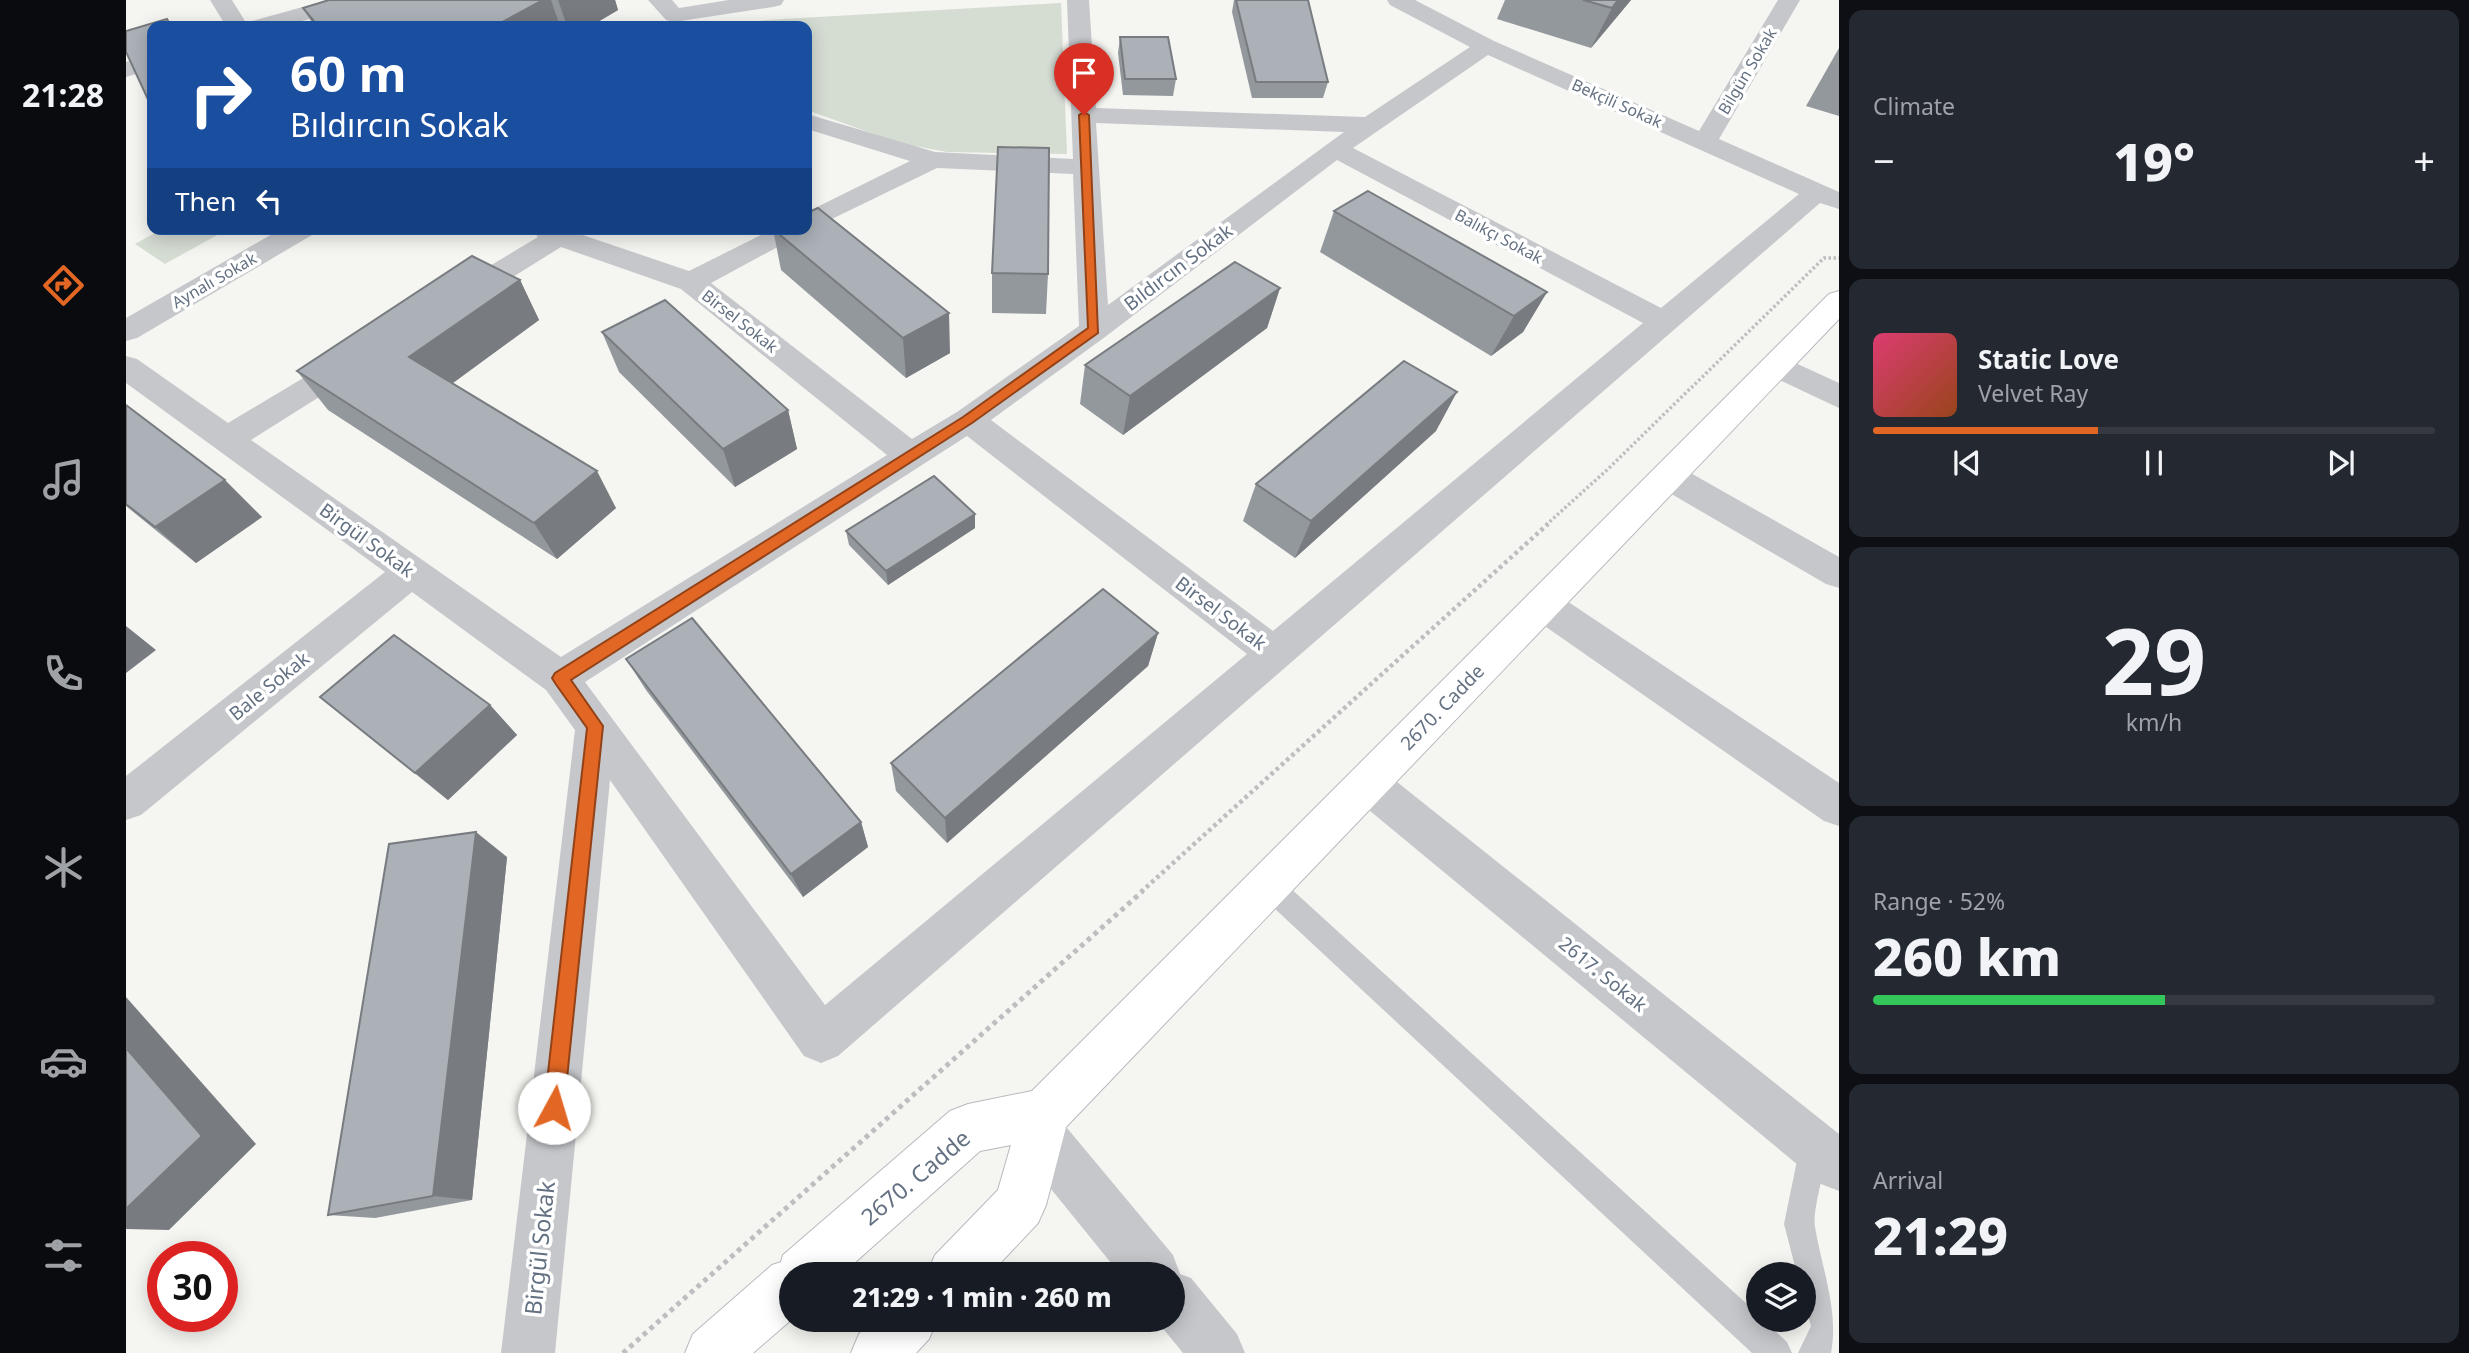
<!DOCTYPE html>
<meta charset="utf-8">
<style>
:root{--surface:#171b24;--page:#242831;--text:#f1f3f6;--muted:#9ea1a6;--line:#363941;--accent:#e26624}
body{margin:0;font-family:"Noto Sans",sans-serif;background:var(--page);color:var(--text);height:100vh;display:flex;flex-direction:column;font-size:26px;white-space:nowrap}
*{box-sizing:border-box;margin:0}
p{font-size:23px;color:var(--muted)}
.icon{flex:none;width:38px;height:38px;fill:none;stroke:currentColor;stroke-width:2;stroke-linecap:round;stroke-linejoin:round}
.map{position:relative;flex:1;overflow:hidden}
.panel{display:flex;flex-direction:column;gap:10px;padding:10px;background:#0d0f14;width:630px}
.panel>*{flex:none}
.hud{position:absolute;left:21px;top:21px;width:665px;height:214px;border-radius:14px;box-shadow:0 4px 18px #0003;background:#1a4fa0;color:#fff;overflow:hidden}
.tools{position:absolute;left:1620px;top:1262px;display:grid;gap:14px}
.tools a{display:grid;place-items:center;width:70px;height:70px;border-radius:50%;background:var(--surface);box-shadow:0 4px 18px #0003;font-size:35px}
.speed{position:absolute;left:21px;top:1241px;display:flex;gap:14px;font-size:35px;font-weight:700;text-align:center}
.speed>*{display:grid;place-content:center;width:91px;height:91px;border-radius:50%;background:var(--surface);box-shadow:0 4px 18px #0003;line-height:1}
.speed .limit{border:10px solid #d22;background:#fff;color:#111}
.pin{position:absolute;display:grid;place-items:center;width:60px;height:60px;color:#fff;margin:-72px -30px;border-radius:50% 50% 50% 0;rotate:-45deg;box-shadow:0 0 7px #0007}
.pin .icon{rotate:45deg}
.me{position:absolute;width:77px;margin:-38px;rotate:6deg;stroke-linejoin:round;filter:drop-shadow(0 0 5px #0008)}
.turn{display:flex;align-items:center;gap:24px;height:147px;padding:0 28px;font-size:32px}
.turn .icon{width:91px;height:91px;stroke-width:2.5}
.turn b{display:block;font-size:49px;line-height:60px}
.then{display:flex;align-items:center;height:66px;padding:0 28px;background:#0003;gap:14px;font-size:26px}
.big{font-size:52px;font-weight:800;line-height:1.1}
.panel .widget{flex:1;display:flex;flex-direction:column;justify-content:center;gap:10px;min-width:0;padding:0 24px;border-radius:14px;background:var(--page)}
.panel .dial{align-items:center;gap:0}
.dial b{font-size:91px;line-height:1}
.song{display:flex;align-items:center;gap:21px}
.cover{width:84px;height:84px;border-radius:10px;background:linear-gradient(135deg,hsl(340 70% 55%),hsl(20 70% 35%))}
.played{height:7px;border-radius:4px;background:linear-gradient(90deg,var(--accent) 40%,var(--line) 40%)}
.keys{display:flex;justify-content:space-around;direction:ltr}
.heat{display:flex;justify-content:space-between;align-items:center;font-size:38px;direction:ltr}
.charge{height:10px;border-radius:5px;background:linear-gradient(90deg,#34c759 52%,var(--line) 0)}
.trip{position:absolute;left:653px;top:1262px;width:406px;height:70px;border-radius:35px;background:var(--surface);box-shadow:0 4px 18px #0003;font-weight:800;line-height:70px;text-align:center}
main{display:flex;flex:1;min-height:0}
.menu{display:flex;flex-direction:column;width:126px;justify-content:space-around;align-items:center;background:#090b0e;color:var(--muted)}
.menu .icon{width:49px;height:49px}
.menu .active{color:var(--accent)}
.menu b{font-size:32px;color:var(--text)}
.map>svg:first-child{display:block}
.green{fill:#d5dcd2}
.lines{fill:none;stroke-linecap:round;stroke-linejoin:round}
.secondary-casing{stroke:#b7babf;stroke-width:2}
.path-far2{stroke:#bcbec0;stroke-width:3.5;stroke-dasharray:2.5 2.5;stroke-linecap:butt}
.path-far1{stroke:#bcbec0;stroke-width:4.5;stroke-dasharray:3.5 3.5;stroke-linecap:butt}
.path{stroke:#bcbec0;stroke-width:5;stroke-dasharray:4.5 4.5;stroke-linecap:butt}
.lane{fill:#c5c7cb;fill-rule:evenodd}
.street{fill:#c5c7cb;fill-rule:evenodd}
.secondary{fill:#fff;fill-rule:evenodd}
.wall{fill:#93989d}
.shaded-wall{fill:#787c80}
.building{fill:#abb1b7;stroke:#787c80;stroke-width:2}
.route{fill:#e26624;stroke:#934217;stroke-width:2}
.labels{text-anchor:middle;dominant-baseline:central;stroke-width:7;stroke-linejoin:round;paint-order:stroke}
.far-street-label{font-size:16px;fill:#647182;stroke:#fff}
.street-label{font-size:19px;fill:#647182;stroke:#fff}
.near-street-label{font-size:23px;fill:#647182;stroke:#fff}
</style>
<main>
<nav class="menu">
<b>21:28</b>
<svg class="icon active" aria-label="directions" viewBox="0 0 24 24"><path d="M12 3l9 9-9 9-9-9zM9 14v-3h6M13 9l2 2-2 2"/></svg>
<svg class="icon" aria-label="music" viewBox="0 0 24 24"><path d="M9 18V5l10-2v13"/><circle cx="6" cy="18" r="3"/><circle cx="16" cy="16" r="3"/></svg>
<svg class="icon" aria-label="phone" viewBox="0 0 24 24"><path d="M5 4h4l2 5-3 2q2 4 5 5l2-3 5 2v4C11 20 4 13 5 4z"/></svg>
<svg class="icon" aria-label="climate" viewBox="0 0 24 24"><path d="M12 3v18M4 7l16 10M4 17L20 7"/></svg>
<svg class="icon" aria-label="car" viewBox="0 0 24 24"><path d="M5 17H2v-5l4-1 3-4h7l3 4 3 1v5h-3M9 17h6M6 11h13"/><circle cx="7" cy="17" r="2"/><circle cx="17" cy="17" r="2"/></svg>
<svg class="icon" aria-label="filters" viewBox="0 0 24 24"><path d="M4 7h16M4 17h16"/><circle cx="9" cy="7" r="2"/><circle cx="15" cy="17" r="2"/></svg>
</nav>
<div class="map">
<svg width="1713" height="1353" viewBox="0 0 1713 1353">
<rect width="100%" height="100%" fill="#f5f5f1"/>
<g class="green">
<path d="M935,3L941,154L821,152L773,143L681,110V26H602L640,20Z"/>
<path d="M36,229H102L39,264L9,244Z"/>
</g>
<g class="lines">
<defs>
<g id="secondary">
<path d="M1713,291V319L940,1127L920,1205L912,1223L864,1274H801L809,1255L872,1190L885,1145L854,1151L716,1274H665V1320L627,1353H559L567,1334L646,1265L655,1262L657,1255L824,1111L842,1104L906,1091L1703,294Z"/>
<path d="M746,1320H811L803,1339L790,1353H725L733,1334Z"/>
</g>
</defs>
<use href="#secondary" class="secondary-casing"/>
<path class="path-far2" d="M1420,525L1482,469L1698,258H1713"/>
<path class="path-far1" d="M1015,892L1422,524"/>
<path class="path" d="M497,1353L1017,891"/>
<g class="lane">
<path d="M1142,873L1151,876L1633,1315V1320H1637L1661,1342L1666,1353H1626L1133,894L1129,885L1133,876Z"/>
<path d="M1689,1131L1699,1136L1704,1146C1700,1165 1686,1210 1689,1227C1696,1269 1713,1311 1705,1353H1672L1685,1326L1678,1302V1274H1671L1658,1224L1674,1146L1679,1136Z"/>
</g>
<g class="street">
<path d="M84,0H106L122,26H100Z"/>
<path d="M202,0H237L234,5L158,26H123L126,21Z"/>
<path d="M522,0H546L553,8L603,0H658L655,5L647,7L548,22L540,20Z"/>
<path d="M941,0H963L970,108L1239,117L1344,47L1264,5L1261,0H1289L1368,41L1573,131L1652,0H1674L1593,139L1713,192V209L1694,203L712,1056L695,1063L678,1056L484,780L429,1353H375L449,730L420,690L286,592L15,815L0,820V776L259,572L0,383V356L11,359L102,423L219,353L230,349L241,353L245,360L241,367L125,440L435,657L761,455L555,289L435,247L342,305L332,308L322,305L317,298L322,291L412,237L405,229H439L563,271L647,229H681V212L784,161L681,129V114L809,152L947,159ZM1362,55L1673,194L1535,308L1227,148ZM970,123L1218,132L982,305ZM1211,160L1517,323L1147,631L865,420L979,337ZM811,168L947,174L953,326L831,412L786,439L585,283L681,231ZM841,436L1121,654L699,1005L459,682Z"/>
<path d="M26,54V69L0,77V62Z"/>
<path d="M155,229H190L186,235L11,338L0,341V318Z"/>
<path d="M1650,354L1713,383V408L1639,373L1635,365L1639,357Z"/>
<path d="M1542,463L1554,467L1713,557V588L1700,584L1530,485L1525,476L1530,467Z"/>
<path d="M1416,589L1429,593L1713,783V826L1698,821L1403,615L1398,604L1403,593Z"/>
<path d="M1241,764L1256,770L1713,1134V1191L1695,1184L1226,796L1220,783L1226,770Z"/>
<path d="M913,1109L931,1116L1047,1255L1054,1274L1065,1278L1111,1334L1119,1353H1057L1030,1320H1046V1274H994L895,1152L888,1134L895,1116Z"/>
</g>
<use href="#secondary" class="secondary"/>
</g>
<g class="wall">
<path d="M203,0H489L492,10L465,26H188L177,8Z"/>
<path d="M1108,0H1182L1202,82L1197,98H1126L1106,12Z"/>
<path d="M1379,0H1505L1465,48L1371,19Z"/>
<path d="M994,37L1050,79L1047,96L997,95L992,53Z"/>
<path d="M1713,48V116L1680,106Z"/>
<path d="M1208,211L1421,292L1397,332L1365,356L1194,252Z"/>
<path d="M647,229L824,353L780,378L655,270Z"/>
<path d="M866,273L922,274L920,314L866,313Z"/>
<path d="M394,280L413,320L326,383L490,508L431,559L202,410L171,371Z"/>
<path d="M1154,288L1141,328L997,435L954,404L959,365Z"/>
<path d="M476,332L662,410L671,449L609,487L493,372Z"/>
<path d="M0,405L136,517L70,563L0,506Z"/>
<path d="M1310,431L1169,558L1117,521L1130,484Z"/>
<path d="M849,528L762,585L723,545L720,531Z"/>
<path d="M1032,633L1022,666L821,843L770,791L765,763Z"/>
<path d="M500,659L735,822L742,847L677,897L520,690Z"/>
<path d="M194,697L364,705L391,735L322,800Z"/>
<path d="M381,857L346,1200L249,1218L202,1215Z"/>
</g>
<g class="shaded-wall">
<path d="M417,0H425L434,26H369Z"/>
<path d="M432,0H489L492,10L465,26H441Z"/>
<path d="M1492,0H1505L1465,48L1486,8Z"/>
<path d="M394,280L413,320L308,397L283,357Z"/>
<path d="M1154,288L1141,328L997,435L1004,396Z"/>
<path d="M1421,292L1397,332L1365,356L1388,316Z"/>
<path d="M823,313L824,353L780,378L777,338Z"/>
<path d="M1331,392L1310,431L1169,558L1185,521Z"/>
<path d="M662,410L671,449L609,487L597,449Z"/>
<path d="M471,471L490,508L431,559L408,523Z"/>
<path d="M99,480L136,517L70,563L29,527Z"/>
<path d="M849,514V528L762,585L760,571Z"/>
<path d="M0,626L30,650L0,673Z"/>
<path d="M1032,633L1022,666L821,843L819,818Z"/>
<path d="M364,705L391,735L322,800L289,773Z"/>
<path d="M735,822L742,847L677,897L665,874Z"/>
<path d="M350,832L381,857L346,1200L307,1196Z"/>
<path d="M0,997L130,1144L43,1230L0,1229Z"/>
</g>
<g class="building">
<path d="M203,0H417L369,26H192L177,8Z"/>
<path d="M1110,0H1182L1202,82H1130Z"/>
<path d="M1457,0H1492L1486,8Z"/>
<path d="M41,19L45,26H26V108L0,52V31Z"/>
<path d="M994,37H1042L1050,79H999Z"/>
<path d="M872,147L923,148L922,274L866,273Z"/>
<path d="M1242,191L1421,292L1388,316L1208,211Z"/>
<path d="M692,208L823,313L777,338L647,229H681V213Z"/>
<path d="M346,256L394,280L283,357L471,471L408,523L171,371Z"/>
<path d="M1109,262L1154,288L1004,396L959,365Z"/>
<path d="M539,300L662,410L597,449L476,332Z"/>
<path d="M1278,361L1331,392L1185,521L1130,484Z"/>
<path d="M0,405L99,480L29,527L0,504Z"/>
<path d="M808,476L849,514L760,571L720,531Z"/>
<path d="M977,589L1032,633L819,818L765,763Z"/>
<path d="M566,618L735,822L665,874L500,659Z"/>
<path d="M268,635L364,705L289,773L194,697Z"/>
<path d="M350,832L307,1196L202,1215L263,844Z"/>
<path d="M0,1048L76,1136L0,1209Z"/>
</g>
<path class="route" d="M958,112L963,115L972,333L846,423L445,680L477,726L438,1108L435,1115L428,1118L421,1115L418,1108L461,728L429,683L426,678L429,673L837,417L962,328L953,115Z"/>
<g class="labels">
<g class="far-street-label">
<text transform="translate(1621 71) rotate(-59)">Bilgün Sokak</text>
<text transform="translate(1491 103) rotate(24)">Bekçili Sokak</text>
<text transform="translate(1373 236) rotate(28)">Balıkçı Sokak</text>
<text transform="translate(88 280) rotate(-30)">Aynalı Sokak</text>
<text transform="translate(614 321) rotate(38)">Birsel Sokak</text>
</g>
<g class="street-label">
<text transform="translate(1052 267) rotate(-37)">Bıldırcın Sokak</text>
<text transform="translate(241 540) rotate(36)">Birgül Sokak</text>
<text transform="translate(1095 613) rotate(37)">Birsel Sokak</text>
<text transform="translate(143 686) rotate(-39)">Bale Sokak</text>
<text transform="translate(1316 707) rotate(-46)">2670. Cadde</text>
<text transform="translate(1477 974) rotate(39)">2617. Sokak</text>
</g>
<g class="near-street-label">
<text transform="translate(789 1177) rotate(-40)">2670. Cadde</text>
<text transform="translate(413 1248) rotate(-84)">Birgül Sokak</text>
</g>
</g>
</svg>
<div class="tools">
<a><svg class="icon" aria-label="layers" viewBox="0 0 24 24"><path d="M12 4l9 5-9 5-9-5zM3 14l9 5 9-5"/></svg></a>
</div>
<div class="speed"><div class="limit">30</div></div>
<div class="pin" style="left:958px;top:115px;background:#d93025"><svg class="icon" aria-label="arrive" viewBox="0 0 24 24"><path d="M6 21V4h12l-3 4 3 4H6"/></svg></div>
<svg class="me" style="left:428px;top:1108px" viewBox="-20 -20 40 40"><circle r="19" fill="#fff"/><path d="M0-13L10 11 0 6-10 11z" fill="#e26624"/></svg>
<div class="trip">21:29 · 1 min · 260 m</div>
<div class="hud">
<div class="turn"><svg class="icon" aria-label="right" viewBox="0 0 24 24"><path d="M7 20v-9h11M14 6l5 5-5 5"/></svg><div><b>60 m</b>Bıldırcın Sokak</div></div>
<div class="then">Then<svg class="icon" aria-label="left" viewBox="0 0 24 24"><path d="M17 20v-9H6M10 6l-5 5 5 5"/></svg></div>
</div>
</div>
<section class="panel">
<div class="widget"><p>Climate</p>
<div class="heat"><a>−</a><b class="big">19°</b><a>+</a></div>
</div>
<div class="widget">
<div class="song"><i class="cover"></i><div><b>Static Love</b><p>Velvet Ray</p></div></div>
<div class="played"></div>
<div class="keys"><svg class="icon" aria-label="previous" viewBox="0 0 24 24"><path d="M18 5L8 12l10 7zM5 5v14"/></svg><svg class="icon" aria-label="pause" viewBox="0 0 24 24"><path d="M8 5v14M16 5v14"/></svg><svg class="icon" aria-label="next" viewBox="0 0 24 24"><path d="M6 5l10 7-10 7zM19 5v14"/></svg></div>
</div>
<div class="widget dial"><b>29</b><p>km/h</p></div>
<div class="widget"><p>Range · 52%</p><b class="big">260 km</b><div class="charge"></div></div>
<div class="widget"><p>Arrival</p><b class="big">21:29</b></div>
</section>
</main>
